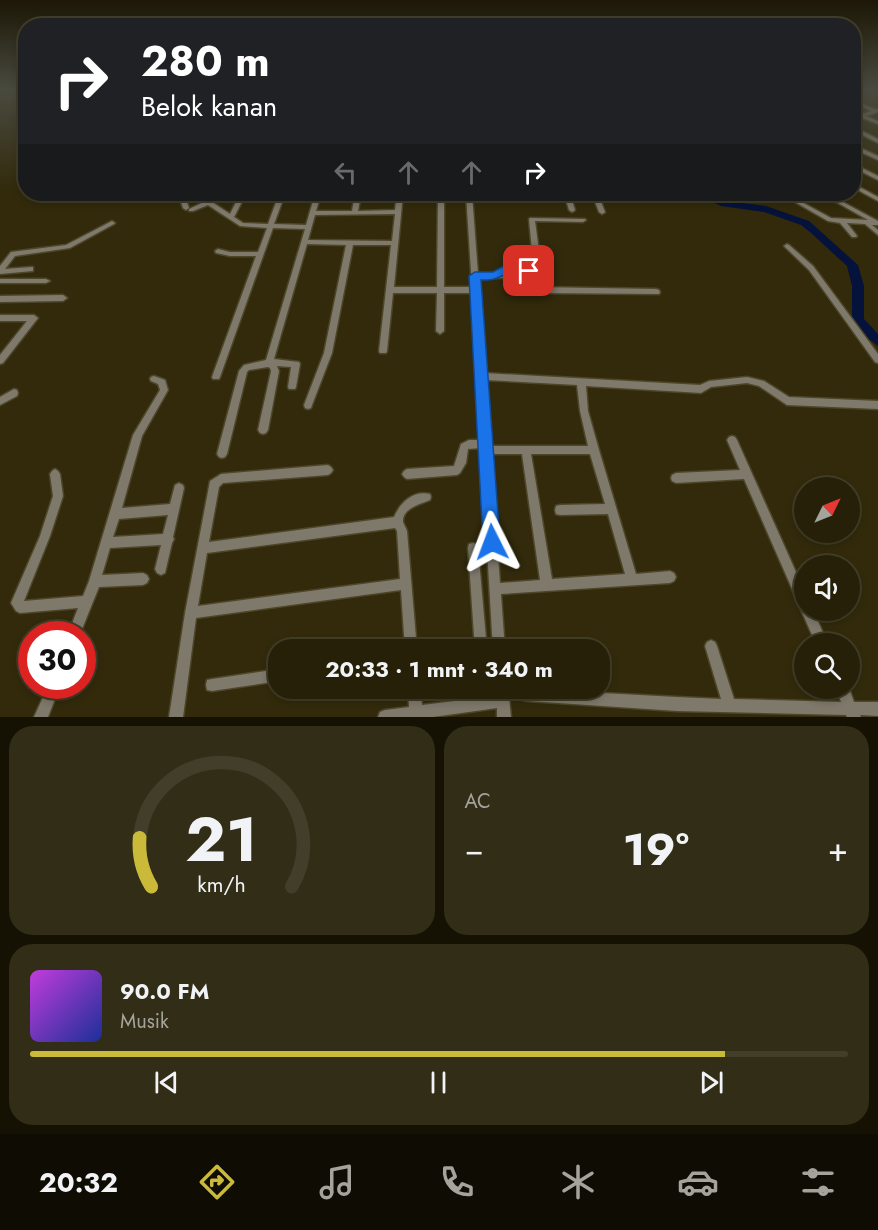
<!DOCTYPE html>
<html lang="id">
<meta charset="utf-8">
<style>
:root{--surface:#262008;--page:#322d16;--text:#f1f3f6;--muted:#a4a39c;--line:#423e29;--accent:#cbba39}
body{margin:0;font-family:Jost,sans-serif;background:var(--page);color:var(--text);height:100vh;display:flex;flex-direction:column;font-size:22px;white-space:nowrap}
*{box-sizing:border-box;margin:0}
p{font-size:20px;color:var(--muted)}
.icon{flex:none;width:33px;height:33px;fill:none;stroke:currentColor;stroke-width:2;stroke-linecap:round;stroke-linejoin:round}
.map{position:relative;height:717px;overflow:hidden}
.side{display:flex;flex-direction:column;gap:9px;padding:9px;background:#151204;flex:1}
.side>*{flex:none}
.guide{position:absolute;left:18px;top:18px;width:843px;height:183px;border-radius:24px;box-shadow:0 3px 9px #0003,0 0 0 2px var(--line);background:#202124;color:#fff;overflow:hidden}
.needle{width:39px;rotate:47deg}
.fabs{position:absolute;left:794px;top:477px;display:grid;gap:12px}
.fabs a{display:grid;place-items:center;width:66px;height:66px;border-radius:50%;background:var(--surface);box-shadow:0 3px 9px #0003,0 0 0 2px var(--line);font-size:30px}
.speed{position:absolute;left:18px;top:621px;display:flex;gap:12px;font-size:30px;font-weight:700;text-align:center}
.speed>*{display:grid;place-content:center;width:78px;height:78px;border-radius:50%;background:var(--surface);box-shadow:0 3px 9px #0003,0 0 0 2px var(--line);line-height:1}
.speed .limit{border:9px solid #d22;background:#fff;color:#111}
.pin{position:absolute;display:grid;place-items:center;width:51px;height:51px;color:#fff;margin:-26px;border-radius:12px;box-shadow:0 3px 9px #0006}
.me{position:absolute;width:66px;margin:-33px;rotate:357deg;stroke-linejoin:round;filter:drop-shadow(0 0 4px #0008)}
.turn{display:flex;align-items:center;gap:21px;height:126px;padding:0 24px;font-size:27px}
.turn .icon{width:78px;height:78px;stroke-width:2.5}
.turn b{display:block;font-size:42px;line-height:51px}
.lanes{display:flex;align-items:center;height:57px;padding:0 24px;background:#0003;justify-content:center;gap:30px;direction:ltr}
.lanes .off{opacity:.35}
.big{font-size:45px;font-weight:700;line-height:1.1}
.side .tile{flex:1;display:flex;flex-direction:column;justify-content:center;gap:9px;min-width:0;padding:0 21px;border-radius:24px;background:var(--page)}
.side .dial{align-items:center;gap:0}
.dial svg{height:156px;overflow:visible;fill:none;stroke:var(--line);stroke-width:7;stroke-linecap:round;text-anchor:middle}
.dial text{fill:var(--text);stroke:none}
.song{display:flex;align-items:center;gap:18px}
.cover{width:72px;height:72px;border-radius:9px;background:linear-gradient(135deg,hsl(290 70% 55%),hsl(230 70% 35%))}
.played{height:6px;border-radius:3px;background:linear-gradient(90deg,var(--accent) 85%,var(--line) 85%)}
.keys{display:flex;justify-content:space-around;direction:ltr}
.heat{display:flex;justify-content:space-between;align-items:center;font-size:33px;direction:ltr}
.side .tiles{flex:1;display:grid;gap:9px;grid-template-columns:1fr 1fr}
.tile:last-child{grid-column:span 2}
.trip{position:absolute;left:268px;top:639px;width:342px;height:60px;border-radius:24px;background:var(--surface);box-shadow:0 3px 9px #0003,0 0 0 2px var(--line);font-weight:700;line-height:60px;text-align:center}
.menu{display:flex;height:96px;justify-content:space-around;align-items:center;background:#0f0d03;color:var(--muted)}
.menu .icon{width:42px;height:42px}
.menu .active{color:var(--accent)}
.menu b{font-size:27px;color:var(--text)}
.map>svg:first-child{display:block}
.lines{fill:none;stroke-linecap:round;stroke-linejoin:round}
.river{fill:#05133c;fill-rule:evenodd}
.minor-casing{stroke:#4d4629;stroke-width:3}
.minor{fill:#7e796b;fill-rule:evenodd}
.route{fill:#1a73e8;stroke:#114b97;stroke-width:1.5}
</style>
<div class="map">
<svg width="878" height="717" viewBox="0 0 878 717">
<rect width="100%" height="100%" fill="#322a0b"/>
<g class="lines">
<path class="river" d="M694,194H707L727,201L766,206L809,221L858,265L864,286V319L878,334V346L857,330L852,319V286L847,266L810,232L801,225L764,212L721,206Z"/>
<defs>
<g id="minor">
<path d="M854,101L875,109H878V112L866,116L878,121V124L862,118L854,120V117L871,111L854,103Z"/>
<path d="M854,127L878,139V143L854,131Z"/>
<path d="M854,145L878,156V160L854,149Z"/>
<path d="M854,164L878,176V180L854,168Z"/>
<path d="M854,184L878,197V201L854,188Z"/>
<path d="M184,194H190L187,202L189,208L186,210L183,208L181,202Z"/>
<path d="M202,194H208L207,198L209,200L230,214L240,194H246L234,217L243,223L268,224L279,194H285L274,224L306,225L315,194H321L316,211H352L355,194H361L358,211L395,210L397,194H403L394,287H437L438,194H444V287H472L466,194H472L478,274H494L503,269L530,271L534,273L529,219L530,218L585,219L586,220L583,222L535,221L542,274L538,278H534L535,287L656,289L659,290L660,292L659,294L538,293L529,290L527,278H478L485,373L700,385L709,381L747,377L764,381L789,397L878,401V409L787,405L759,386L747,383L711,387L701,393L586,386L588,411L599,450L636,574L670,571L674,573L676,577L674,581L670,583L501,594L505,650H493L481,448L468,449L466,463L460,473L457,475L407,479L404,477L402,474L404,471L407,469L454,466L461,444L469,440H480L472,293H444V331L440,334L436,331L437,293H393L387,351L386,353H380L379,351L391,245H353L332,353L312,405L311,408L308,409L305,408L304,405L324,353L346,245L307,244L274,359L299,362L300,364L296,387L295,389H289L288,387L291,367L277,366L279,371L268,430L266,433L263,434L260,433L258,430L271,371L270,368L268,367L249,370L247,372L227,454L225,457L222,458L219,457L217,454L239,371L244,365L266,360L305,229L273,228L220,377L219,379H213L212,377L256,256H230L216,253L215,251L218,249L230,252H258L267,228L240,226L208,205L193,211H189V209L204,202L201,198ZM395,214L392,241L308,240L315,215ZM485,380L577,385L580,411L588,446H490ZM491,454H522L540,580L500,583ZM531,454H590L605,504L560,505L556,506L555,510L556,514L560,515L608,514L625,574L552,579Z"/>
<path d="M564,194H570L575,210L574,211L572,212L569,210Z"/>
<path d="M592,194H598L605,212L604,213L602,214L599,212Z"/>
<path d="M781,194H787L831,218L868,220L822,194H828L878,221V225H872L878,230V235L865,224L847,223L857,236L856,237H852L840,223L828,221Z"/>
<path d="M112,221L115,223L114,224L70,248L15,256L5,269L31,267H33V271L0,274V266L11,252L66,245Z"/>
<path d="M787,244L789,245L813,266L878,354V363L875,362L809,270L785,247L784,246Z"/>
<path d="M0,279H46L50,281L46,283H0Z"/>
<path d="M63,295L67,298L63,301L0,302V296Z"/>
<path d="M0,315H34L38,318L3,363L0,364V355L27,321H0Z"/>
<path d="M154,376L165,380L168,390L142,436L122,508L170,504L175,485L179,483L183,485L184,488L173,537L174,539L172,543L165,573L161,575L157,573L155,569L161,545L110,548L102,575L143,573L147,575L149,579L147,583L143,585L99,587L80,634H68L78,608L20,613L16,611L11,603L40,536L53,496L50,474L52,471L55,469L58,471L60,474L63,496L50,536L24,601L83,596L89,581L133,435L160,390L158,384L151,381L150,379L151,377ZM168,515L163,534L113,537L119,519Z"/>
<path d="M14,389L17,390L18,393L17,396L0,405V397Z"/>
<path d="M732,436L735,437L737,440L804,590V610H813L828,644H816L801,610L802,608L800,607L744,479L676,483L672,481L671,478L672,475L676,473L740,470L727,440L729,437Z"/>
<path d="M328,465L331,467L333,470L331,473L328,475L223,483L219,487L209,542L394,517C400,503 413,490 430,494L431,497L430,500C421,504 402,508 403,522C404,525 406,528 407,531L417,650H405L401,590L196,618L183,717H169L185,613L210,481L221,474ZM395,528L397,531L400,579L198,606L207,553Z"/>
<path d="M473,543L477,544L478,548L487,650H475L468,548L469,544Z"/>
<path d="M711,640L715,642L717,646L734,699L841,702L836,688H849L854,702H878V716L860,715L861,717H847L846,715L677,711L528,701L523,700L522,695L523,690L528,689L677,697L721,699L705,646L707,642Z"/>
<path d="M279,669V681L212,691L207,690L206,685L207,680L212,679Z"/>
<path d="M48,686H60L48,717H34Z"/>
<path d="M408,688H420L422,705L479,698V688H491L492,696L496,695V688H508L511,717H497V708L433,717H378L380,712L385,710L409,707Z"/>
</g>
</defs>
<use href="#minor" class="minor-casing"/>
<use href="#minor" class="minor"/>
</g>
<linearGradient id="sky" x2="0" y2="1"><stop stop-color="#1c1706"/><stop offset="0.47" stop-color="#494a3f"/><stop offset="1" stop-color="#494a3f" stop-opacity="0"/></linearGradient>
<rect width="878" height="191" fill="url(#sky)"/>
<path class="route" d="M502,267H529L535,271C526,279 515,271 505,275C493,279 495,280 481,280L500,542L498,549L492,551L485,549L483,542L469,276L475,272H493Z"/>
</svg>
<div class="fabs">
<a><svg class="needle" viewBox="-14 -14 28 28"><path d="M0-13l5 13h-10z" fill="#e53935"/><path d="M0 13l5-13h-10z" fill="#a4a39c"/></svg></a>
<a><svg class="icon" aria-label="sound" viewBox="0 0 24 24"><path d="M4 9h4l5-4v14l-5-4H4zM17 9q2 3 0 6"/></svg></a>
<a><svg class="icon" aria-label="search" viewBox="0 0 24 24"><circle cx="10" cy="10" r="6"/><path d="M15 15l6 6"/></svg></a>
</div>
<div class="speed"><div class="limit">30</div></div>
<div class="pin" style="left:529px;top:271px;background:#d93025"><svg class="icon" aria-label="arrive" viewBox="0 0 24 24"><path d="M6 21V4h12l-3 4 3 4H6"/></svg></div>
<svg class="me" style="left:492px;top:542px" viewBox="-20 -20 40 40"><path d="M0-17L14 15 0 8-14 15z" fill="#1a73e8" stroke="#fff" stroke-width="4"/></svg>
<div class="trip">20:33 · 1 mnt · 340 m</div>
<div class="guide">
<div class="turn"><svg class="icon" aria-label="right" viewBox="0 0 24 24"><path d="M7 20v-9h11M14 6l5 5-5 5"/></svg><div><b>280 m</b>Belok kanan</div></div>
<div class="lanes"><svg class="icon off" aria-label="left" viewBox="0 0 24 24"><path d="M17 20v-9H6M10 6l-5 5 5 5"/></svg><svg class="icon off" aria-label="ahead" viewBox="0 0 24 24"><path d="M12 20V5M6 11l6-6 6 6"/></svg><svg class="icon off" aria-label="ahead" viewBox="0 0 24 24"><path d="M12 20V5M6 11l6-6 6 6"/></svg><svg class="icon" aria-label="right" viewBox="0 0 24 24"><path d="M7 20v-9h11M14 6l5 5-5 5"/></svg></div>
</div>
</div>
<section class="side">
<div class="tiles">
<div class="tile dial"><svg viewBox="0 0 100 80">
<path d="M14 69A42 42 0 1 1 86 69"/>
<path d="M14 69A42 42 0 0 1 8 44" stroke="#cbba39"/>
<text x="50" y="56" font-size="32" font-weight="700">21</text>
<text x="50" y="72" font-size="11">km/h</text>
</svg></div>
<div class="tile"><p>AC</p>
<div class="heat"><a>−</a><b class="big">19°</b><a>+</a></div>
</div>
<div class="tile">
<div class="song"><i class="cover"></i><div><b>90.0 FM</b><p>Musik</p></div></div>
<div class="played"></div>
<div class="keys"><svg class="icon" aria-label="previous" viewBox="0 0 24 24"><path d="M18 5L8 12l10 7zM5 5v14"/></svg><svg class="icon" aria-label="pause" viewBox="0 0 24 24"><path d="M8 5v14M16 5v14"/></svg><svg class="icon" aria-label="next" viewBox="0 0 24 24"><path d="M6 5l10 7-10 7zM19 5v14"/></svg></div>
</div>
</div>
</section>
<nav class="menu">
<b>20:32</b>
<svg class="icon active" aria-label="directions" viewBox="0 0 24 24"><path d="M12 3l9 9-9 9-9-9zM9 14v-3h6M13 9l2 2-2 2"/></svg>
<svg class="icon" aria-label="music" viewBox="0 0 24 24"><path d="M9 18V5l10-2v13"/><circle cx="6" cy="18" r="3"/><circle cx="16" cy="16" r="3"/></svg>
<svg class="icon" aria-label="phone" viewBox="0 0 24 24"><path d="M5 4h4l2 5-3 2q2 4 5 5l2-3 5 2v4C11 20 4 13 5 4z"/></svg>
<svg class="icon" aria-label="climate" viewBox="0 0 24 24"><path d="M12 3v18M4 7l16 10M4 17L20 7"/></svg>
<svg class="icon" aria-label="car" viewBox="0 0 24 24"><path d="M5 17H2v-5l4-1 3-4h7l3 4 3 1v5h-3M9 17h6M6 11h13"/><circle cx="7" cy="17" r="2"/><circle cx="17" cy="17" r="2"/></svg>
<svg class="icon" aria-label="filters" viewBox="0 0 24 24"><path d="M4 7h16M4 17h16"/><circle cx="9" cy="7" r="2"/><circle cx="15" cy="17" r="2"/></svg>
</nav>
